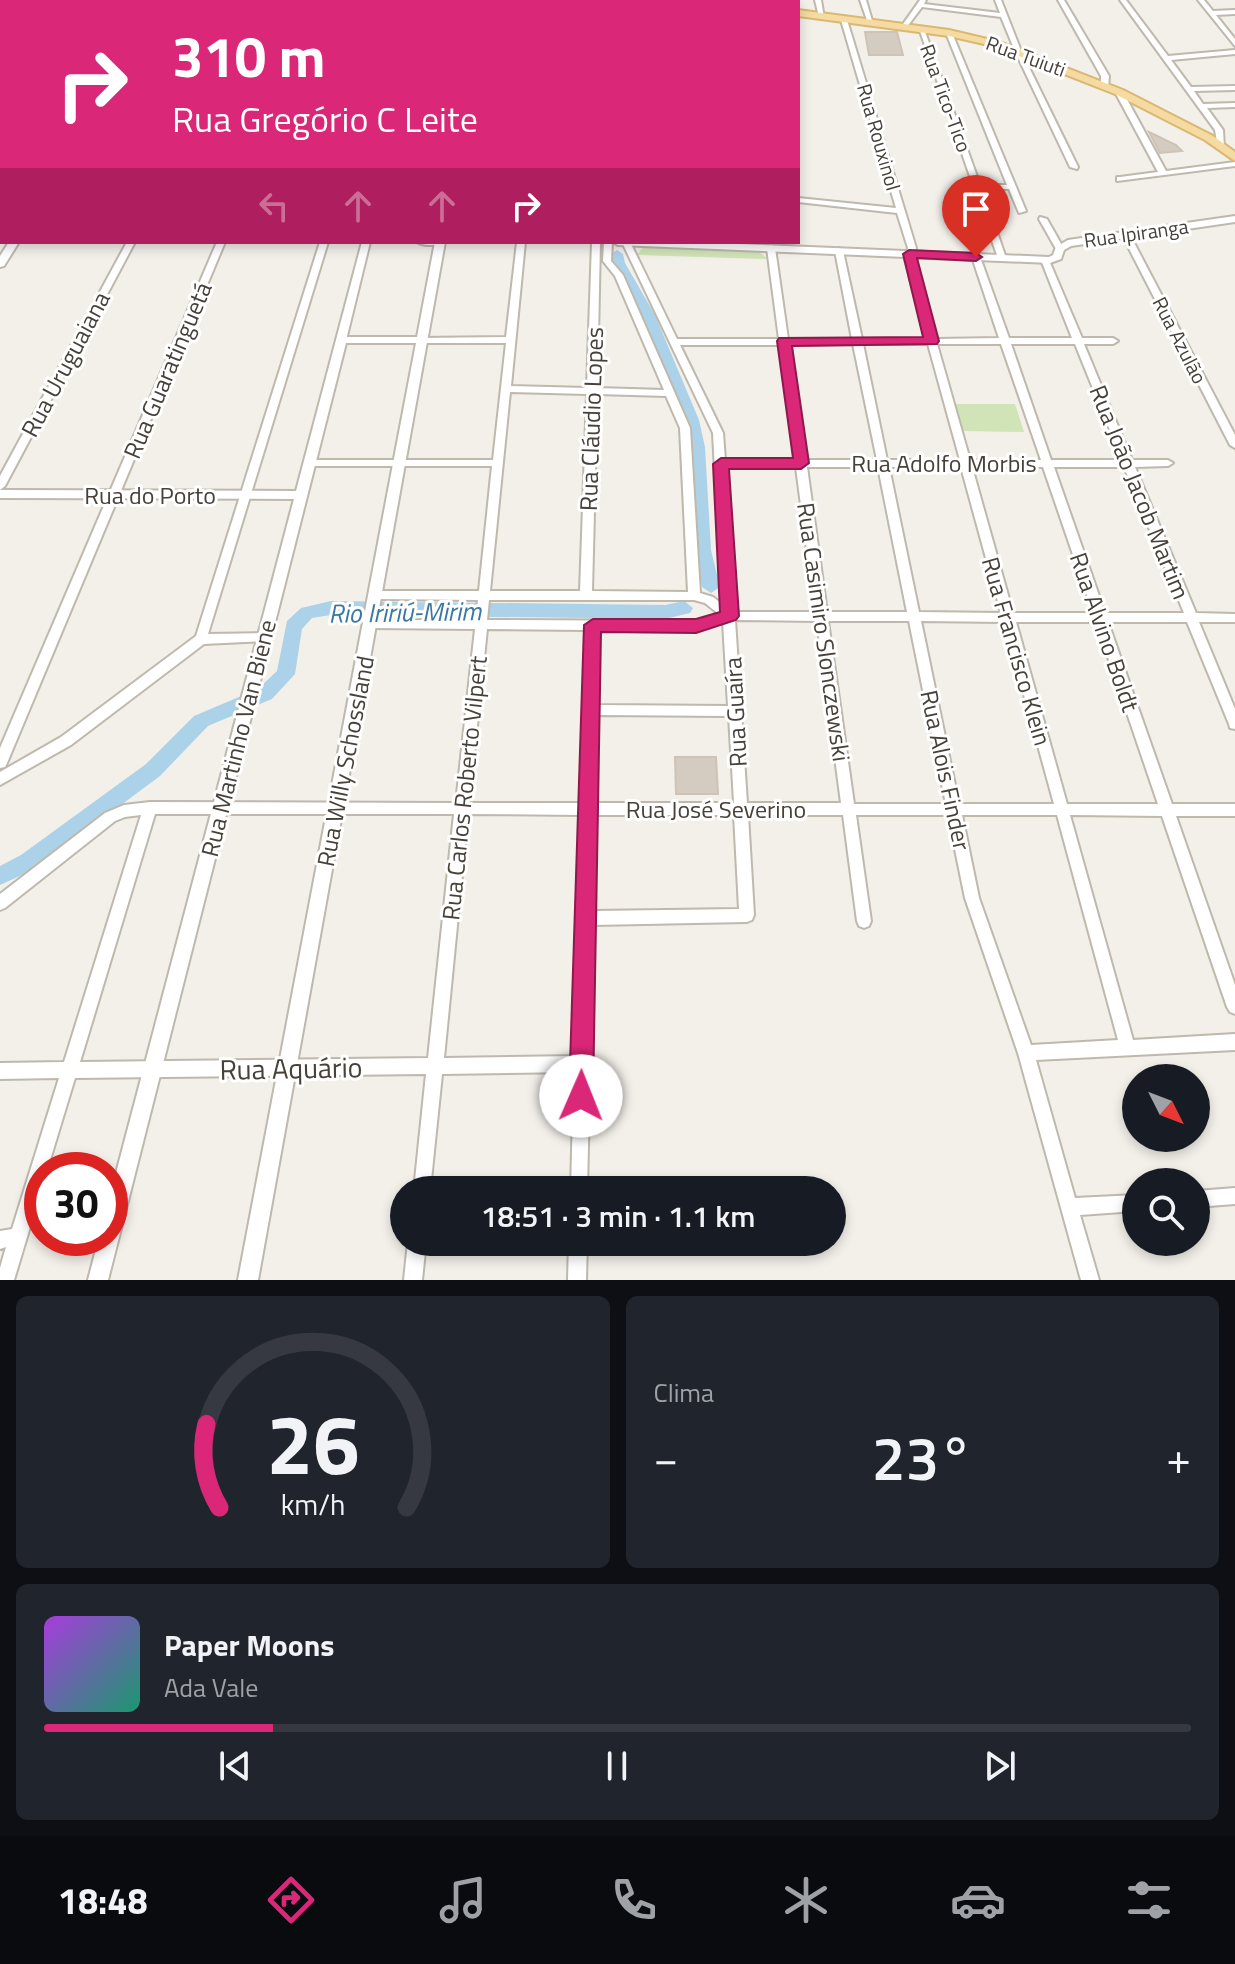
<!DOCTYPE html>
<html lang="pt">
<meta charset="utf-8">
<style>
:root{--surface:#171b24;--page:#20242c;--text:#f1f3f6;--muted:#9ea1a6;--line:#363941;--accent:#db2777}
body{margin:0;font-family:"Titillium Web",sans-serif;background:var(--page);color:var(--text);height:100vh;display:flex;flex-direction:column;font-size:30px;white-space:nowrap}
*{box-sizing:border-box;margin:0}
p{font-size:26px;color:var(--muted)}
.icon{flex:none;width:44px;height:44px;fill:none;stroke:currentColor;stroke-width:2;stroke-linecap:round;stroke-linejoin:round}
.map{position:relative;height:1280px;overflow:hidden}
.side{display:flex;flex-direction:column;gap:16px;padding:16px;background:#0d0f14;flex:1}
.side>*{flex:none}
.banner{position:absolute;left:0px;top:0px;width:800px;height:244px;box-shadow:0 4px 12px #0003;background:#db2777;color:#fff;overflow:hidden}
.needle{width:52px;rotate:132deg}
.buttons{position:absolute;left:1122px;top:1064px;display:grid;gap:16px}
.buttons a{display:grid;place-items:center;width:88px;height:88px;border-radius:50%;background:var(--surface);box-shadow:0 4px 12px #0003;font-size:40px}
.speed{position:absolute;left:24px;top:1152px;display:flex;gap:16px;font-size:40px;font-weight:700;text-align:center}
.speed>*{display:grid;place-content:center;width:104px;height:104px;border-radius:50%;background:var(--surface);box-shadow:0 4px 12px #0003;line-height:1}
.speed .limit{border:12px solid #d22;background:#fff;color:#111}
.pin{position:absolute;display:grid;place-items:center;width:68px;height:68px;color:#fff;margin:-82px -34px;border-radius:50% 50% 50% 0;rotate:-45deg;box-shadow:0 0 8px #0007}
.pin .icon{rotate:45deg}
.me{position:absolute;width:88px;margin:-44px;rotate:1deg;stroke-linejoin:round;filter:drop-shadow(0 0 6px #0008)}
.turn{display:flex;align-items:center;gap:28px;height:168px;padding:0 40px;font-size:36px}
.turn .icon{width:104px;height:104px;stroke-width:2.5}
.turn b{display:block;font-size:56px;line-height:68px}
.lanes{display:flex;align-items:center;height:76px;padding:0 40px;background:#0003;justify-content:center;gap:40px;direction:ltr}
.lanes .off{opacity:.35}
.big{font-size:60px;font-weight:600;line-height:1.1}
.side .card{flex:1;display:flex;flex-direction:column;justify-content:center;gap:12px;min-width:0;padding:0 28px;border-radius:12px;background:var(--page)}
.side .dial{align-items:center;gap:0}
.dial svg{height:208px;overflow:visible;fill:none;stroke:var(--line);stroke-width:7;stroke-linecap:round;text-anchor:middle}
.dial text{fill:var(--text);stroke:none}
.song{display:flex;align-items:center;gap:24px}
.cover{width:96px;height:96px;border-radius:12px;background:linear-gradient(135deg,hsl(280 70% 55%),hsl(160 70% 35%))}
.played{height:8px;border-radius:4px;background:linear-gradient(90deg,var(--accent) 20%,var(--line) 20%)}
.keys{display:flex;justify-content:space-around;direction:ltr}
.heat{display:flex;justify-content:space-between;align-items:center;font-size:44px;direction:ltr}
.side .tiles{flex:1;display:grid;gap:16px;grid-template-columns:1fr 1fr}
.card:last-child{grid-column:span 2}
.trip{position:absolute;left:390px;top:1176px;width:456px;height:80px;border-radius:40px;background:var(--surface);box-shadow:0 4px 12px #0003;font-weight:600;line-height:80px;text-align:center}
.menu{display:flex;height:128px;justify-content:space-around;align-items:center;background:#090b0e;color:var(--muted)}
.menu .icon{width:56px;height:56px}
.menu .current{color:var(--accent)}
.menu b{font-size:36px;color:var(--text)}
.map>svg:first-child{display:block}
.green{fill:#d0e4b7}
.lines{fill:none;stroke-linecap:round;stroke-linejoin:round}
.river{fill:#acd2ea;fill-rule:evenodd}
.building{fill:#d4ccc0;stroke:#cec3b4;stroke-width:2}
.minor-casing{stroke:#beb8ad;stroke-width:4}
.tertiary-casing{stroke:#beb8ad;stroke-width:4}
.secondary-casing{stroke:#cfc19e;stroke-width:4}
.primary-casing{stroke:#d9b872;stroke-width:4}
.minor{fill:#fff;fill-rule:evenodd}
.tertiary{fill:#fff;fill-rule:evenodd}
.secondary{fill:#faeecd;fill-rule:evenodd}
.primary{fill:#f5dba1;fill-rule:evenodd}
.route{fill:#db2777;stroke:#8e194d;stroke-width:2}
.labels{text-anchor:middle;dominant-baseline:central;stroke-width:6;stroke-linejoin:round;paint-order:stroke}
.far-street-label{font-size:20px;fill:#474139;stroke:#fff}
.street-label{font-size:24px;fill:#474139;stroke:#fff}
.water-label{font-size:26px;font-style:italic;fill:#3978a1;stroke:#fff}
.near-street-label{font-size:28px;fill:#474139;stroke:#fff}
</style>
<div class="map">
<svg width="1235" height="1280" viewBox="0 0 1235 1280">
<rect width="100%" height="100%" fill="#f3f0ea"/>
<g class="green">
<path d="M644,246L759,252L768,259L637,255Z"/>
<path d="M955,404H1015L1024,432L962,431Z"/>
</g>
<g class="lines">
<g class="river">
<path d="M617,250L623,254L625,263L655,315L699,420L705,447L711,550L720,587L711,593L702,587C692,538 696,493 689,445C680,389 640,313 611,263V254Z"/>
<path d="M331,601L665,605L684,601L693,608L690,613L665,619L331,615L312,618L302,629L295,674L272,699L208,726L160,776L35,869L0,885V866L21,855L146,764L194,716L258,689L277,671L287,621L301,608Z"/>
</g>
</g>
<g class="building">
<path d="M865,32H897L903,55H869Z"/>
<path d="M1149,132L1176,145L1182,151L1160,153Z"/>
<path d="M675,757H716L718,794H676Z"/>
</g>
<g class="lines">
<defs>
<g id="minor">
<path d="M258,0H264L263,2H257Z"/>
<rect x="320" y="0" width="6" height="2"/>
<path d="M378,0H384L383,2H377Z"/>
<path d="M426,0H432L431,2H425Z"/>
<rect x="644" y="0" width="6" height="2"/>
<rect x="738" y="0" width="6" height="2"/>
<rect x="788" y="0" width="6" height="2"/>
<path d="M815,0H821L824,18L819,17Z"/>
<path d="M860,0H866L873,24L868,23Z"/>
<path d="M920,0H926L924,4L1000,13L995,0H1001L1021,51L1078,167L1077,169L1070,167L1015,51L1001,17L922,7L906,28H902L901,27Z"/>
<path d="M1058,0H1064L1109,76L1108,88L1101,86V76Z"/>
<path d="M1120,0H1126L1168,56L1235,50V54L1171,60L1191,87L1235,86V90L1194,91L1203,104L1235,103V107L1207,108L1223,130L1224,148H1218L1215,130Z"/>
<path d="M1198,0H1204L1213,11L1235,10V14L1216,15L1235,39V46Z"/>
<path d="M844,18L847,20L916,248L913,259L936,339L999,338L972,257L976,254L980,257L1009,338H1072L1041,260L1048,258L1082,338H1113L1118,341L1113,344H1084L1132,460H1168L1173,463L1168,466L1135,467L1196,613L1235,614V622H1199L1235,709V729L1230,728L1229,724L1187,622H1108L1172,804H1235V816H1176L1235,985V1014L1230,1012L1227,1007L1162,816L1070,815L1133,1040L1235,1034V1050L1036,1060L1075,1198L1136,1195V1211L1080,1215L1099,1280H1081L1018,1053L965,898L948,815H856L871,921L869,926L864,928L859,926L857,921L843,815H748L754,915L752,920L747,922L593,925L587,1190H571L574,1072L442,1074L430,1190H414L426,1074L75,1078L47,1170H42V1187L14,1280H0V1268L6,1247L0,1249V1231L12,1229L59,1078L0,1079V1063L64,1062L141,815L125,817L115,821L5,908L0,910V894L105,813L124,805L150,802L456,803L475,629L371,628L365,624L371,620H476L478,600L376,599L370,595L376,591H479L492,466H309L304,463L309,460H493L506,343H422L417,340L419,338L506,337L517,242H525L511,386L587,388L592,242H600L597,388L664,390L615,276L603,261L604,242H612L611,261L623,275L690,428L700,593L713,597L722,604L713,433L622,242H630L677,339H779L767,248L771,245L775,248L788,339H852L835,251L839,248L843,251L862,339H926L905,259L908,248L897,213L798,202V198L896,208L841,20ZM853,344L877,460H806L789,345ZM863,344H928L960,460H887ZM937,344H1001L1041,460H970ZM1011,344H1075L1122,460H1051ZM680,345H780L795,460H725L723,433ZM510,392L587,394L580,591H490ZM597,394L666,396L680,428L688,592L592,591ZM725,467H796L815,612H735ZM807,467H878L907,612H827ZM889,467H961L1001,613L919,612ZM972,467H1043L1093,613H1013ZM1054,467H1124L1184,613H1105ZM489,600H694L705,603L720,615L696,621L487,620ZM735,620L817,621L841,803H747ZM828,621H909L946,804H854ZM921,621L1004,622L1054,804H959ZM723,622L728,706L597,705L599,630L696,631ZM1016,622H1096L1158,804H1067ZM487,629L587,630L582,803H469ZM597,715L729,716L734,803H595ZM155,814H454L428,1058L80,1062ZM468,814L582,815L575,1056L444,1058ZM595,815H734L739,909L593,911ZM962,815H1057L1118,1040L1031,1045L979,898Z"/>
<path d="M919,28L924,29L980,185H1007L946,33L949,31L952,33L1026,211L1019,213L1009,189H982L1006,258L1005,260L998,258Z"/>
<rect x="0" y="57" width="2" height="6"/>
<path d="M1116,90L1123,92L1166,171L1235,162V166L1117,181V177H1120L1158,172L1115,92Z"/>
<rect x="0" y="130" width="2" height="7"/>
<rect x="0" y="159" width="2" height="4"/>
<path d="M1040,217L1047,219L1064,249L1063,251L1056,249L1039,219Z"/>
<path d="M1126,232L1130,235L1235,435V448L1230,445L1122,235Z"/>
<path d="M127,242H135L5,486L0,490V476Z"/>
<path d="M217,242H225L7,763L5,767L0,768V748Z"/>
<path d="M320,242H328L208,634L263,633L267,635L269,638L267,641L204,644L71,745L0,785V772L61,737L196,636Z"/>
<path d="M362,242H370L346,340L341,343L336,340Z"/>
<path d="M417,242H444C438,246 423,246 417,242Z"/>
<path d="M1235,1188V1204L1196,1207V1191Z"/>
<path d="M408,1242H426L422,1280H404Z"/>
<path d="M569,1242H587L586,1280H568Z"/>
</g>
<g id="tertiary">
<path d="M1235,216V222L1071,246L1064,250L1061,259L1050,263L618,245L613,242H690L1049,257L1053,255L1056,247L1068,240Z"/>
<path d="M9,242H19L4,266L0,267V256Z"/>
<path d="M435,242H445L258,1280H238L416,343H346L108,1280H88L99,1238H110V1196L294,499L0,498V490L296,491L336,340L341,337H417Z"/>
</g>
<path id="secondary" d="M0,0H160L162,2L2,3Z"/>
<g id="primary">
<path d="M506,0H516L517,2H507Z"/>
<path d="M691,0H713L715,2H693Z"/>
<path d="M798,10L949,30L1000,42L1123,90L1213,136L1235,152V161L1205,140L1115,94L993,46L949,36L798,16Z"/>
</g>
</defs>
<use href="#minor" class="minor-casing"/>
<use href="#tertiary" class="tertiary-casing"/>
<use href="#secondary" class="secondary-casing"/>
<use href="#primary" class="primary-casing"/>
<use href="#minor" class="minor"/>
<use href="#tertiary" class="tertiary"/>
<use href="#secondary" class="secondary"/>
<use href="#primary" class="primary"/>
</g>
<path class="route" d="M909,250L976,253L982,257L976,261L917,258L939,341L937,344L792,346L809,463L801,469H729L739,616L736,620L696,633L601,632L593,1096L590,1104L581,1108L573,1104L569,1096L584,625L593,619H696L720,612L713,464L721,458H793L777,341L779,338L923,337L903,254Z"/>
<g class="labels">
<g class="far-street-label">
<text transform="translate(1026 56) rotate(20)">Rua Tuiuti</text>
<text transform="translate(946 98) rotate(70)">Rua Tico-Tico</text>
<text transform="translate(879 137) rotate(74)">Rua Rouxinol</text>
<text transform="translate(1136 233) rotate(-8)">Rua Ipiranga</text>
<text transform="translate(1180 340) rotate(63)">Rua Azulão</text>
</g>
<g class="street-label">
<text transform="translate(65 364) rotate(-62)">Rua Uruguaiana</text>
<text transform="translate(167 370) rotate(-67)">Rua Guaratinguetá</text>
<text transform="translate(591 419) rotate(-88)">Rua Cláudio Lopes</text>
<text x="944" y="463">Rua Adolfo Morbis</text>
<text transform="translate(1140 492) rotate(68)">Rua João Jacob Martim</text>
<text x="150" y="495">Rua do Porto</text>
<text transform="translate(824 632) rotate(82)">Rua Casimiro Slonczewski</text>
<text transform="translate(1105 632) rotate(71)">Rua Alvino Boldt</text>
<text transform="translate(1017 651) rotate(74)">Rua Francisco Klein</text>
<text transform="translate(735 712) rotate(-93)">Rua Guaíra</text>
<text transform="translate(238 738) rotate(-76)">Rua Martinho Van Biene</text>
<text transform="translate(345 761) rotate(-79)">Rua Willy Schossland</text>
<text transform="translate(946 770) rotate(78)">Rua Alois Finder</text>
<text transform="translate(464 788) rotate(-84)">Rua Carlos Roberto Vilpert</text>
<text x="716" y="809">Rua José Severino</text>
</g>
<g class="water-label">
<text transform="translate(405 612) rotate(-1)">Rio Iririú-Mirim</text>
</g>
<g class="near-street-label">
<text transform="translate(291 1068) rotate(-1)">Rua Aquário</text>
</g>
</g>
</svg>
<div class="buttons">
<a><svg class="needle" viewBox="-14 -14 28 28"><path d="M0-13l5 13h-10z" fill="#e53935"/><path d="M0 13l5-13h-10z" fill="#9ea1a6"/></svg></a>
<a><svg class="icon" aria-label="search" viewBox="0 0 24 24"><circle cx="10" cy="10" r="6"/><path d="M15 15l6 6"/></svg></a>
</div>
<div class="speed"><div class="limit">30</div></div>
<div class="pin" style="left:976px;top:257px;background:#d93025"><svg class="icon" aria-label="arrive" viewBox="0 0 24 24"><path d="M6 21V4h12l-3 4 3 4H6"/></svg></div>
<svg class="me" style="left:581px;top:1096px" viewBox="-20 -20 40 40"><circle r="19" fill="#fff"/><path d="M0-13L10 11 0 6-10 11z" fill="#db2777"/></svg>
<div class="trip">18:51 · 3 min · 1.1 km</div>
<div class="banner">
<div class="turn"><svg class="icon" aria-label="right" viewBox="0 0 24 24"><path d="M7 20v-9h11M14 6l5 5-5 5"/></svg><div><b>310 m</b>Rua Gregório C Leite</div></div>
<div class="lanes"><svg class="icon off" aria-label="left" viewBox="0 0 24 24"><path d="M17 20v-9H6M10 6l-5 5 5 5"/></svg><svg class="icon off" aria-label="ahead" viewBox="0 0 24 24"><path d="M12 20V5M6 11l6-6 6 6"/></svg><svg class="icon off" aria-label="ahead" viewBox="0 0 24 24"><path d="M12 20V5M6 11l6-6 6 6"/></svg><svg class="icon" aria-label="right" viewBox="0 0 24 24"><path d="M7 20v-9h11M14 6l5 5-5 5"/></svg></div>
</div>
</div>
<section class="side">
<div class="tiles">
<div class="card dial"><svg viewBox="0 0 100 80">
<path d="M14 69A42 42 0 1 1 86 69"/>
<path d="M14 69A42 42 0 0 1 9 37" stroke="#db2777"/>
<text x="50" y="56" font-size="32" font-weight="700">26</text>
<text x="50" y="72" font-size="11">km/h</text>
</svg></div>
<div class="card"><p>Clima</p>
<div class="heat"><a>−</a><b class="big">23°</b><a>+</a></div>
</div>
<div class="card">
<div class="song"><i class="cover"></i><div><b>Paper Moons</b><p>Ada Vale</p></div></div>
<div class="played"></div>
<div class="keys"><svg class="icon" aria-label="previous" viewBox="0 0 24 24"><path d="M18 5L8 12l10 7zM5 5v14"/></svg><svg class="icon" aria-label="pause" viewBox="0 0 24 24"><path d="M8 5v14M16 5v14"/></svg><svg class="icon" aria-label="next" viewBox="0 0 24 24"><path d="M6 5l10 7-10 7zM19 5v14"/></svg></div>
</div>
</div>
</section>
<nav class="menu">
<b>18:48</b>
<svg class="icon current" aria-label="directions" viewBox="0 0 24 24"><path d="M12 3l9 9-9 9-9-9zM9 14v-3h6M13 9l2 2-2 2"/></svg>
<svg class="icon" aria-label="music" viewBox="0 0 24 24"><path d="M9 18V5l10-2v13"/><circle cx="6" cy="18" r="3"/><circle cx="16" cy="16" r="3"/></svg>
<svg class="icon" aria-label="phone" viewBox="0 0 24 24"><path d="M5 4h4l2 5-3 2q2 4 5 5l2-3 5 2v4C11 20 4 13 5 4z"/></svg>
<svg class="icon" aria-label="climate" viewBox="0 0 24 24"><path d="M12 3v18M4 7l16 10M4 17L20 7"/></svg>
<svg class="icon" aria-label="car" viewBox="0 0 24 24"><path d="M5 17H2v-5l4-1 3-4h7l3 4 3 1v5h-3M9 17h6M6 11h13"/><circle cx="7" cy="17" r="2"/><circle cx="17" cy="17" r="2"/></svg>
<svg class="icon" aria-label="filters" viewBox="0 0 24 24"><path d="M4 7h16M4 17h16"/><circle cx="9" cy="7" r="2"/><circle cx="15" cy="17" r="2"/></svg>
</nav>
